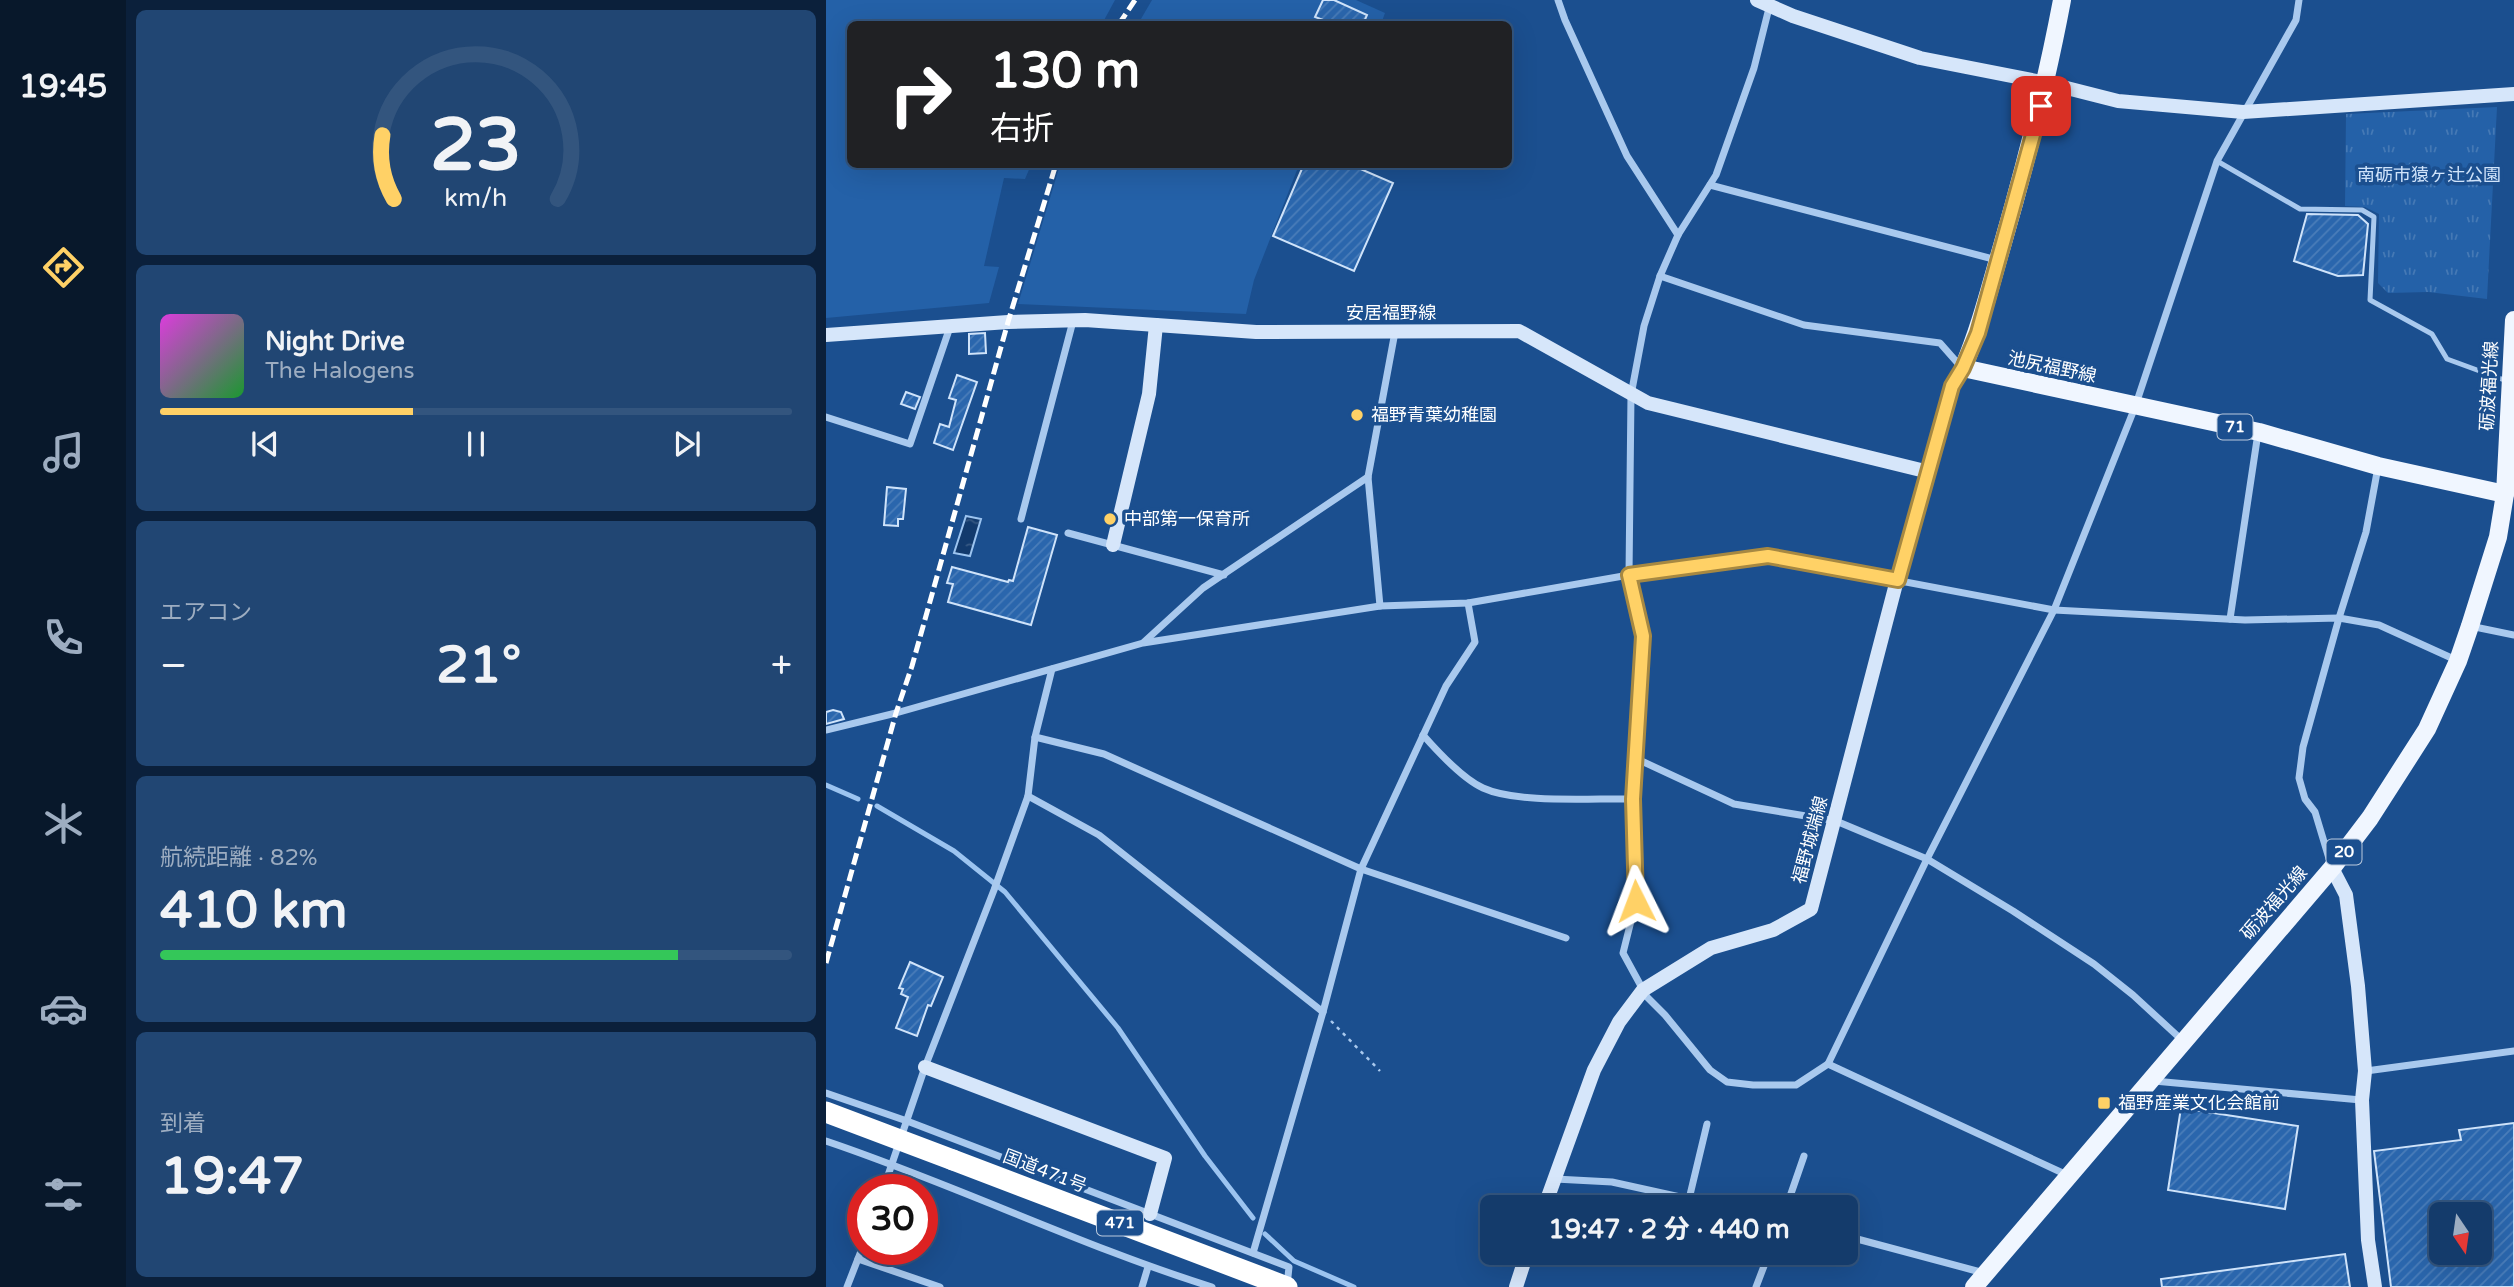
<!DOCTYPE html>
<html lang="ja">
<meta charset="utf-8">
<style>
:root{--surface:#143b6b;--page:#214673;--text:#f1f3f6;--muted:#9dadc1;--line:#33557e;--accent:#ffd166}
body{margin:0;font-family:"Varela Round","Noto Sans JP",sans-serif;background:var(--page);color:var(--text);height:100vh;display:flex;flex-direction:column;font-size:26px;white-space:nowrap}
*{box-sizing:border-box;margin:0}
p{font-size:23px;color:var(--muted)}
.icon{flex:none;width:38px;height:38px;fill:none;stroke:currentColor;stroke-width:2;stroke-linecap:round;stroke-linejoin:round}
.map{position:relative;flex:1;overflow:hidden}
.sheet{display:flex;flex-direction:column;gap:10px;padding:10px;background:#0b203b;width:700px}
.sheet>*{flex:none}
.banner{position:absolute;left:21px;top:21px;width:665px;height:147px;border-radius:10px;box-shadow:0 7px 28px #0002,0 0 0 2px var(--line);background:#202124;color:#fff;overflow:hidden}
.needle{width:46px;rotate:167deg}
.tools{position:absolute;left:1603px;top:1202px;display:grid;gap:14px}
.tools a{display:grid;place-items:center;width:63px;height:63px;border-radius:10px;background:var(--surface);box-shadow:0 7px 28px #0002,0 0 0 2px var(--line);font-size:35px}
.speed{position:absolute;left:21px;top:1174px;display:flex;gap:14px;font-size:35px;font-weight:700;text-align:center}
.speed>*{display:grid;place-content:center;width:91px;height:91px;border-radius:50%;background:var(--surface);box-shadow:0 7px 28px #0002,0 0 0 2px var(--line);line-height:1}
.speed .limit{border:10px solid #d22;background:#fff;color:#111}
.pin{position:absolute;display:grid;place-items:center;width:60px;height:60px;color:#fff;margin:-30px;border-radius:14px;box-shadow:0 4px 10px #0006}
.me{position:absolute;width:77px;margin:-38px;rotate:357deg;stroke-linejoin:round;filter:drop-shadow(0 0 5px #0008)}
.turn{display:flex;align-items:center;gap:24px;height:147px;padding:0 28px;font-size:32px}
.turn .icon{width:91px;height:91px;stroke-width:2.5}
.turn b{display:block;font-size:49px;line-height:60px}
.big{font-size:52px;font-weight:700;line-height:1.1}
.sheet .widget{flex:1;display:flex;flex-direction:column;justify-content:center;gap:10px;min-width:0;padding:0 24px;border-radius:10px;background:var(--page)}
.sheet .dial{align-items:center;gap:0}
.dial svg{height:182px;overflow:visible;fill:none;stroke:var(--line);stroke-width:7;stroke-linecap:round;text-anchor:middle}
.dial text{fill:var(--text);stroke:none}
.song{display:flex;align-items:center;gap:21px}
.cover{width:84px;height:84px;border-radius:10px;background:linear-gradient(135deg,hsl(300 70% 55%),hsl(130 70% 35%))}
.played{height:7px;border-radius:4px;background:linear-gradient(90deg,var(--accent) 40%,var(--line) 40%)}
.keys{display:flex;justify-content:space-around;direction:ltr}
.heat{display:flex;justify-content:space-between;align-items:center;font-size:38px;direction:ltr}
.charge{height:10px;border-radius:5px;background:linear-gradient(90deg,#34c759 82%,var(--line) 0)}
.trip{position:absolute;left:654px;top:1195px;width:378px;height:70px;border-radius:10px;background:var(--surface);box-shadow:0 7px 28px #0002,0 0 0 2px var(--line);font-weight:700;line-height:70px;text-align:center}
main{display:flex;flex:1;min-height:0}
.dock{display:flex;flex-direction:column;width:126px;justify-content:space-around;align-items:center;background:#08182b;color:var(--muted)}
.dock .icon{width:49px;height:49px}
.dock .current{color:var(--accent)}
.dock b{font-size:32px;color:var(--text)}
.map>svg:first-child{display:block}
.grass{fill:url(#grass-tufts)}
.pitch{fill:#2461a8}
.water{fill:url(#water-ripples);stroke:#9cc4f0;stroke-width:2}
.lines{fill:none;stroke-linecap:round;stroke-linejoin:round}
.stream{stroke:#9cc4f0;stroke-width:5}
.building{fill:url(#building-hatch);stroke:#cfe3fa;stroke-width:2;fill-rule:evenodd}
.path{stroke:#a9c9ee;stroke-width:2.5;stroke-dasharray:3.5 5;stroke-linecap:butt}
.lane{stroke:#a9c9ee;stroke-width:5}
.street{stroke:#a9c9ee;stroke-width:7}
.secondary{stroke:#d6e6fa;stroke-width:14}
.primary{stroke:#f0f6ff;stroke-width:18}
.highway{stroke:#fff;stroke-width:21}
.rail{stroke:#fff;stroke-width:5;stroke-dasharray:12 5;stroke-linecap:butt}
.highway-bridge{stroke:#fff;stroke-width:21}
.route-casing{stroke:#a68842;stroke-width:18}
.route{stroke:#ffd166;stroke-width:12}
.poi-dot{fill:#ffd166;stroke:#1b4f8f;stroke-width:2.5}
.labels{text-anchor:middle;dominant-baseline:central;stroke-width:7;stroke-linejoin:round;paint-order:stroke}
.shield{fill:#1b4f8f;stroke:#bbcadd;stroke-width:2}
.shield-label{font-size:16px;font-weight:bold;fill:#fff}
.park-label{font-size:18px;fill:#cfe3fa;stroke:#1b4f8f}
.street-label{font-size:18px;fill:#fff;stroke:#1b4f8f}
.poi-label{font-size:18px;fill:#fff;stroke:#1b4f8f;text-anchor:start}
</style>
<main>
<nav class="dock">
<b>19:45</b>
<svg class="icon current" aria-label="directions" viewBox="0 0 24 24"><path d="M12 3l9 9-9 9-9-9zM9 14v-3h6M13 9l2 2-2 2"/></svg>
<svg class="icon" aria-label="music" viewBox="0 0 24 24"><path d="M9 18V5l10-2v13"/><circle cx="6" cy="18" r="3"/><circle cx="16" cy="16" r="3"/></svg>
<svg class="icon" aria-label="phone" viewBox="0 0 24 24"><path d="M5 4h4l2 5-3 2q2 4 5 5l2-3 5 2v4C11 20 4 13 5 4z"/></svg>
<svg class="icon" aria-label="climate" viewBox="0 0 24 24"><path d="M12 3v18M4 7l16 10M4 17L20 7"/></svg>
<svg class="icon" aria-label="car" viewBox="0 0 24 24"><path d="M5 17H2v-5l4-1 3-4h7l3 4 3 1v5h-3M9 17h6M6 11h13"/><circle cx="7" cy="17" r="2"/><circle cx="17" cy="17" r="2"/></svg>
<svg class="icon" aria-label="filters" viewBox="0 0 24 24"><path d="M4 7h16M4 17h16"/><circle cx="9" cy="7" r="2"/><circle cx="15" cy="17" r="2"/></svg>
</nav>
<section class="sheet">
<div class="widget dial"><svg viewBox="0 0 100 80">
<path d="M14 69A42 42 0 1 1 86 69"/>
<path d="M14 69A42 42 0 0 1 9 41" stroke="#ffd166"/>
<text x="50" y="56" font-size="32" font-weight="700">23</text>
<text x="50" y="72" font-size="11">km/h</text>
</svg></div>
<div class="widget">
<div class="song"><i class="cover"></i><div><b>Night Drive</b><p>The Halogens</p></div></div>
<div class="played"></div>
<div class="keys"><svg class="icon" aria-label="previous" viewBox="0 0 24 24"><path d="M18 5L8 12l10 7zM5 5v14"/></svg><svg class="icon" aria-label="pause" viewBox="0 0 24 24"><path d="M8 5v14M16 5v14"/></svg><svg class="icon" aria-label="next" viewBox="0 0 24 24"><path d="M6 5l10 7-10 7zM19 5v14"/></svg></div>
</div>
<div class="widget"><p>エアコン</p>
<div class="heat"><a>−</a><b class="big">21°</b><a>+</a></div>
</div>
<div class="widget"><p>航続距離 · 82%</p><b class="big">410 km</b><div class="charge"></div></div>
<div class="widget"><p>到着</p><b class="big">19:47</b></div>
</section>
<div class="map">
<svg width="1688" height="1287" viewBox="0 0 1688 1287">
<defs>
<pattern id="grass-tufts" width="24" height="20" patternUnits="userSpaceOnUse" patternTransform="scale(1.75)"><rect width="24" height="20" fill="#2461a8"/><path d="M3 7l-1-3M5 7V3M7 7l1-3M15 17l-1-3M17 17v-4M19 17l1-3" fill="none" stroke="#4579b5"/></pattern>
<pattern id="water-ripples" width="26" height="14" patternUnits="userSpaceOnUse" patternTransform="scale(1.75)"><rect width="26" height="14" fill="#123a6d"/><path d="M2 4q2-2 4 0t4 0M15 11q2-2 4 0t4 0" fill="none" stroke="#365883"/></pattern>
<pattern id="building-hatch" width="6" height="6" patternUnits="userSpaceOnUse" patternTransform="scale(1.75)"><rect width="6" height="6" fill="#2a66ad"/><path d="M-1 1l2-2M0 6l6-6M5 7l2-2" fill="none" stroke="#4a7db9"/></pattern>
</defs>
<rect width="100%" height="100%" fill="#1b4f8f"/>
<path class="grass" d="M1671,107L1661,299L1602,292L1562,293L1552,283L1553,214L1539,207L1519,206L1520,114Z"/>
<g class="pitch">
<path d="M0,0H289L276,24H24V164L205,165L199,179L178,178L158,266L173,267L163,303L0,318Z"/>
<path d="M326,0H530L559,13L555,24H312Z"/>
<path d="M234,165V164L473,165L428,280L420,314L192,304Z"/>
</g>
<path class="water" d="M140,516L155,519L144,556L128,553Z"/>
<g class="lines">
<g class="stream">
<path d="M0,785L32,799"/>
<path d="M51,806L128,851L179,892L292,1028L379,1156L427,1218"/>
<path d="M439,1234L468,1261L528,1287"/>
</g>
</g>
<g class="building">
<path d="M497,0H508L541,15L537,24H508L489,17Z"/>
<path d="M478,164H523L567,183L528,271L447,236Z"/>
<path d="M1481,214L1532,215L1542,224L1537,275L1512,276L1468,261Z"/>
<path d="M159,333L160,353L143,354V334Z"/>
<path d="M131,375L151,382L127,450L108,443L114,424L123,427L130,400L123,398Z"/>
<path d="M80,392L94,397L89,409L75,404Z"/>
<path d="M61,487L80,489L77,519H72V526L58,525Z"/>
<path d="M202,527L231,535L205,625L122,602L127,584L121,583L126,567L182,582L183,580L187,581Z"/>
<path d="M7,710L15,712L18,719L0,724V712Z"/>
<path d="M84,962L117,977L105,1006L102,1005L91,1036L70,1028L82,997L75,994L77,989L73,988Z"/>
<path d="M1355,1108L1472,1126L1459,1209L1342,1190Z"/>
<path d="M1688,1123V1287H1565L1548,1151L1635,1140L1633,1130ZM1615,1214H1654V1253H1615Z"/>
<path d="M1519,1254L1524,1287H1336L1335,1279Z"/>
</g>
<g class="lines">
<path class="path" d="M505,1021L554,1071"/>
<path class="lane" d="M1391,161L1474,209L1536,210L1548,217L1544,300L1606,334L1621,359L1681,381"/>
<g class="street">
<path d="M732,0L739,20L801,156L852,235"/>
<path d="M944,4L928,68L890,175L852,235L834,276L818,326L805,395L803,575L817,637L807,799L810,901L797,953L821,997L839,1015L884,1070L901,1082L927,1085H970L1002,1064L1101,859L1228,610L1309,407L1391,161L1470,20L1473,0"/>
<path d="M884,185L1171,260"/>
<path d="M834,276L978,325L1114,343L1136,368"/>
<path d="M0,417L84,444L124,327"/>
<path d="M195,519L247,321"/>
<path d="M242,533L398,575"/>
<path d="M554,606L542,477L569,332"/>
<path d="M1404,619L1432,433"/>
<path d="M1644,626L1688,635"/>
<path d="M318,642L377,588L542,477"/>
<path d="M0,730L70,713L317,643L554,606L642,603L803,575L942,556L1228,610L1419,620L1513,618L1553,625L1630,660"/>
<path d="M597,735C612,752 637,779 657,788C692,804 767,798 807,799"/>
<path d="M209,737L278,754L535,869L740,938"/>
<path d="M809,758L908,804L1010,821L1101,859L1187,911L1268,964L1307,995L1357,1041"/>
<path d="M202,796L273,835L497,1012"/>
<path d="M1505,865L1489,812L1479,799L1473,778L1477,747L1513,618L1540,532L1552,467"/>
<path d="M1002,1064L1241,1175"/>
<path d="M1540,1071L1688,1051"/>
<path d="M1328,1081L1535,1100"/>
<path d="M0,1093L81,1121L463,1267L461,1286"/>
<path d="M0,1141C131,1185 255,1246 386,1287"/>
<path d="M729,1179L786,1182L904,1208"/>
<path d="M57,1190L99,1067L168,890L202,796L209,737L226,669"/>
<path d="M863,1199L881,1124"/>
<path d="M960,1208L978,1156"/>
<path d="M1020,1236L1158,1273"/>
<path d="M427,1253L497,1012L535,869L620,686L649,642L642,603"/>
<path d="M32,1259L114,1287"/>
<path d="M21,1287L37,1246"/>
<path d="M316,1287L322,1267"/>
<path d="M930,1287L943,1253"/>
</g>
<g class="secondary">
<path d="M931,0L967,16L1094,58L1221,83L1292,101L1417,112L1688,94"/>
<path d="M0,335L182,322L259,320L430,332L693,331L822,403L1103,472"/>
<path d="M287,545L323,394L330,325"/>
<path d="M1506,868L1520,895L1532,986L1539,1071L1536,1100L1542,1240L1549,1287"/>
<path d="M99,1067L339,1158L324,1214"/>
<path d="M718,1208L768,1070L793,1022L817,990L885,948L947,930L985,909L1071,580L1126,386L1137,368"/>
<path d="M690,1287L701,1253"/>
</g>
<g class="primary">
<path d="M1236,0C1220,85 1200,163 1176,246C1164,287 1154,328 1137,368L1433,432L1552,466L1679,494"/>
<path d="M1148,1287L1506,868L1544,818L1601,729L1632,661L1644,626L1672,537L1679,494L1688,320"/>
</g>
<path class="highway" d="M127,1160L461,1287"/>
<g class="rail">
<path d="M293,24L309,0"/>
<path d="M0,963L70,713L86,666L182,322L230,164"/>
</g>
<path class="highway-bridge" d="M0,1112L127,1160"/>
</g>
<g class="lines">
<defs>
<path id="route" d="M810,901L807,799L817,636L803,575L942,556L1072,580L1126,386L1137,368L1152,333L1215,106"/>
</defs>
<use href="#route" class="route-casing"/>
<use href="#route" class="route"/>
</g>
<g class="poi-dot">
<circle cx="531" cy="415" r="7"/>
<circle cx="284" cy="519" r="7"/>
<rect x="1271" y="1096" width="14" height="14" rx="3.5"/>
</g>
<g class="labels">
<g class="shield">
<rect x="1391.5" y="414.5" width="35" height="25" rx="5"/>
<rect x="1500.5" y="839.5" width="35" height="25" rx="5"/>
<rect x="271" y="1210.5" width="46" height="25" rx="5"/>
</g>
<g class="shield-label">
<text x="1409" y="427">71</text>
<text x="1518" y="852">20</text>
<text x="294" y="1223">471</text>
</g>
<g class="park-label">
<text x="1603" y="175">南砺市猿ヶ辻公園</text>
</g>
<g class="street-label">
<text x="565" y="313">安居福野線</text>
<text transform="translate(1226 367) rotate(12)">池尻福野線</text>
<text transform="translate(1663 386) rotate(-87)">砺波福光線</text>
<text transform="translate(984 840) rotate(-75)">福野城端線</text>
<text transform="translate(1448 903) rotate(-49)">砺波福光線</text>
<text transform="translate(219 1171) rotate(21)">国道471号</text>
</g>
<g class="poi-label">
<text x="545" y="415">福野青葉幼稚園</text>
<text x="298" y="519">中部第一保育所</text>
<text x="1292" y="1103">福野産業文化会館前</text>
</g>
</g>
</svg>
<div class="tools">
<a><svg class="needle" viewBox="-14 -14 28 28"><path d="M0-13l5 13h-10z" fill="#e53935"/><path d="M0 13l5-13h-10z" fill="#9dadc1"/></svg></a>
</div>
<div class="speed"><div class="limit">30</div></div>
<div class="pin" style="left:1215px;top:106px;background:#d93025"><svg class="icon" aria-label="arrive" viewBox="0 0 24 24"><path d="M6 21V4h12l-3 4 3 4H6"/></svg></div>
<svg class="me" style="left:810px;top:901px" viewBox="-20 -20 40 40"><path d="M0-17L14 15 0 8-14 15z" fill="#ffd166" stroke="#fff" stroke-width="4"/></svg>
<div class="trip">19:47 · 2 分 · 440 m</div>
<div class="banner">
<div class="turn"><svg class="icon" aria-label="right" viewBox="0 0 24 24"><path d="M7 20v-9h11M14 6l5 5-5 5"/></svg><div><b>130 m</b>右折</div></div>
</div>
</div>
</main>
